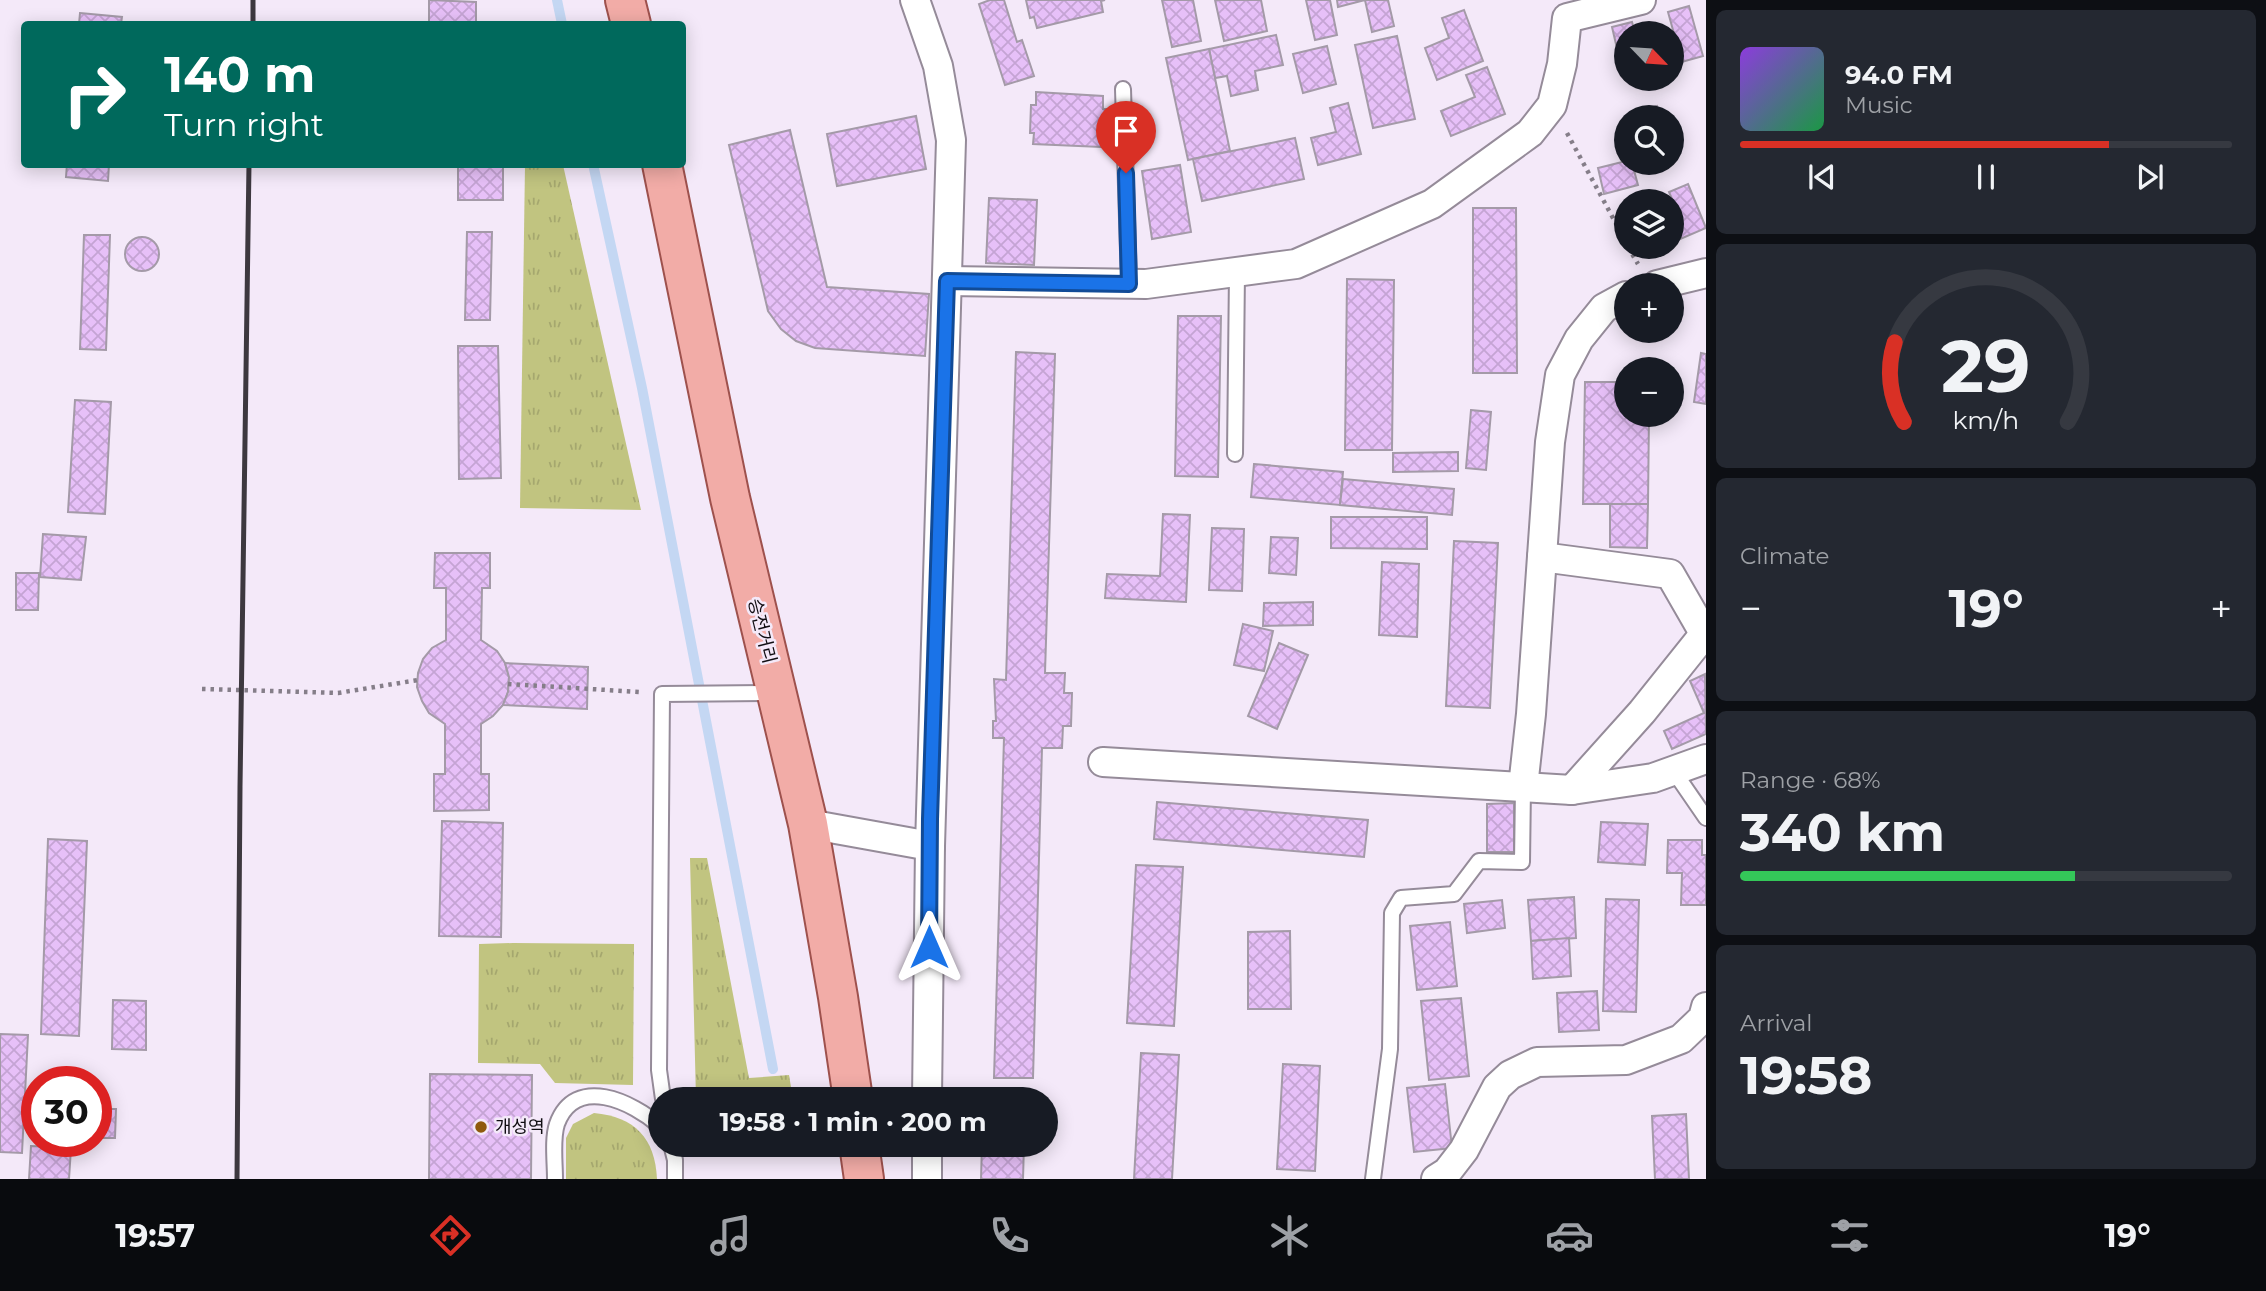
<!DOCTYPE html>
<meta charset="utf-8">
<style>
:root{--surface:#171b24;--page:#242831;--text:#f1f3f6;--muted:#9ea1a6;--line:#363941;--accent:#d93025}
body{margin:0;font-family:Montserrat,"Noto Sans KR",sans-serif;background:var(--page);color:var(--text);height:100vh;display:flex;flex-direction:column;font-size:26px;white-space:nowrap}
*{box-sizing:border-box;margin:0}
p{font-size:23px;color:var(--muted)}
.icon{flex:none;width:38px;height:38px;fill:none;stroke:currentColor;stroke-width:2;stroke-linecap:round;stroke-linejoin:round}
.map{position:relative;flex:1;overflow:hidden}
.details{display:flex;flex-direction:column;gap:10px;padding:10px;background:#0d0f14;width:560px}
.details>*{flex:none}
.banner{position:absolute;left:21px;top:21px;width:665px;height:147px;border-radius:7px;box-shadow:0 4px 18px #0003;background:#00695c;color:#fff;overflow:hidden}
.needle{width:46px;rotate:115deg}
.fabs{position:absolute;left:1614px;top:21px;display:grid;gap:14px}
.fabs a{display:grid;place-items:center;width:70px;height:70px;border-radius:50%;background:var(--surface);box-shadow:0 4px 18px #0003;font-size:35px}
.speed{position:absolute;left:21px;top:1066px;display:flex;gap:14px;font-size:35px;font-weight:700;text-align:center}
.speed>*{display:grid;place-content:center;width:91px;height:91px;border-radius:50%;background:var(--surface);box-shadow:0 4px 18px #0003;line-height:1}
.speed .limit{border:10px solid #d22;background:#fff;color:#111}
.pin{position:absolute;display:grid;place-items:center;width:60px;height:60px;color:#fff;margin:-72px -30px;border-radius:50% 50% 50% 0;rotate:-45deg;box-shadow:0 0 7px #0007}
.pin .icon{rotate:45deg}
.me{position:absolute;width:77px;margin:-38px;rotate:0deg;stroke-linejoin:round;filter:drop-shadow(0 0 5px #0008)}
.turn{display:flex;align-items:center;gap:24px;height:147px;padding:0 28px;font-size:32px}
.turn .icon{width:91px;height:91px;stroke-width:2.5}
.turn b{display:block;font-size:49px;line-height:60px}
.big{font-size:52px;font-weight:700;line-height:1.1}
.details .tile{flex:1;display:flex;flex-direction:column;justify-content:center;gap:10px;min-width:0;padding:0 24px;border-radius:10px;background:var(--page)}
.details .dial{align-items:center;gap:0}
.dial svg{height:182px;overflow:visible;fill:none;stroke:var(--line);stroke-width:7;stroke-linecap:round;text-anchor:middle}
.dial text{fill:var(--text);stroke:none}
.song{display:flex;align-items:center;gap:21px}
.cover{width:84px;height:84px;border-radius:10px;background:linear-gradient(135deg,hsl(270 70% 55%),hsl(140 70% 35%))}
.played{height:7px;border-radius:4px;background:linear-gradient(90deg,var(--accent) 75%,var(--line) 75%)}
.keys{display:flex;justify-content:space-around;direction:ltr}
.heat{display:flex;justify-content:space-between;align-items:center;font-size:38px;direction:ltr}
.charge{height:10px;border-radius:5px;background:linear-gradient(90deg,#34c759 68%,var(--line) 0)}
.trip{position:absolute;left:648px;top:1087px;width:410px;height:70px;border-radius:35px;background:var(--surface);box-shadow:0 4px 18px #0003;font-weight:700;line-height:70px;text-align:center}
.tabs{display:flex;height:112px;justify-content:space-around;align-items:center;background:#090b0e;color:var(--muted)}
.tabs .icon{width:49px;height:49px}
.tabs .selected{color:var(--accent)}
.tabs b{font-size:32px;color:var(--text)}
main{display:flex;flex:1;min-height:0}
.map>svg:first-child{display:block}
.grass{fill:url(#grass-tufts)}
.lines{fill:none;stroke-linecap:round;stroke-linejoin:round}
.stream{stroke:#c4d7f3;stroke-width:10}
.building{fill:url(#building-cross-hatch);stroke:#a49aa8;stroke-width:2}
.service-casing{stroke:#958b99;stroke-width:18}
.minor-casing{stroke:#958b99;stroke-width:32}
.primary-casing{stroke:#9e514d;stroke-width:42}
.path{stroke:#857e89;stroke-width:4.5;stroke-dasharray:3.5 5;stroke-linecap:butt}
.service{stroke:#fff;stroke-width:14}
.minor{stroke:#fff;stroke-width:28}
.primary{stroke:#f2aca7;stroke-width:38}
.rail{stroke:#3d383f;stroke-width:5}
.route-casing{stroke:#114b97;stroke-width:18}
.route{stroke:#1a73e8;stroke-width:12}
.poi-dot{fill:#8f5a0d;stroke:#f4e9f9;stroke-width:2.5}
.labels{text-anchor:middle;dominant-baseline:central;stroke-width:5;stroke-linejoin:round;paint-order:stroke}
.street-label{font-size:18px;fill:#100d12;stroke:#f4e9f9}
.poi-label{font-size:18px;fill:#100d12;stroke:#f4e9f9;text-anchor:start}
</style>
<main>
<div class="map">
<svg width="1706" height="1179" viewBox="0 0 1706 1179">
<defs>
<pattern id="grass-tufts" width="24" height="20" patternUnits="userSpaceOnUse" patternTransform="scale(1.75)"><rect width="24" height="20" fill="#c1c480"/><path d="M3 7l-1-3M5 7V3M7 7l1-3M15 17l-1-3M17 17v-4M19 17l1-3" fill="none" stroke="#a5a76e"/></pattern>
<pattern id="building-cross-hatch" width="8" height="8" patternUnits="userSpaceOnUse" patternTransform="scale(1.75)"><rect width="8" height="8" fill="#e7c0f8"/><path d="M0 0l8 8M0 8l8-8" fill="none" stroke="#c5a4d4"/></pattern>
</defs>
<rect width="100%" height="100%" fill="#f4e9f9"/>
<g class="grass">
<path d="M525,165H563L641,510L520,508Z"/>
<path d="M690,858H707L749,1078L789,1075L793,1099H696Z"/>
<path d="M513,943L634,944L633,1085L555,1083L540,1064L478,1063L479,944Z"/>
<path d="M594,1113C635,1117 655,1138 657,1179H566V1138L573,1124Z"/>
<path d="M697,1145H801L802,1153L698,1155Z"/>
</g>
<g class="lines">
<g class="stream">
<path d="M557,0L562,24"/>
<path d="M593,164L642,388L773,1069"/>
</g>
</g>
<g class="building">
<path d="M429,0L476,2V24H429Z"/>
<path d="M990,0H1004L1017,42L1022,40L1034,76L1005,85L979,4Z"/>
<path d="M1026,0H1105L1101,1L1103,12L1037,28L1034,17L1030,18Z"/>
<path d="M1162,0H1193L1201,41L1172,47Z"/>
<path d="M1215,0H1261L1267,31L1224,41Z"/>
<path d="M1306,0H1330L1337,35L1315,40Z"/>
<path d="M1337,0H1388L1394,26L1372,32L1365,0L1338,7Z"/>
<path d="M1689,6L1703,56L1671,65V42L1676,41L1668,12Z"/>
<path d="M1464,10L1483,61L1437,80L1425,48L1449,38L1442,18Z"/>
<path d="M80,13L122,17L121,24H79Z"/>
<path d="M1632,22L1635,33H1626V69L1622,70L1612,27Z"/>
<path d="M1276,35L1283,65L1255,71L1258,90L1231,96L1227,76L1215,78L1209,49Z"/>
<path d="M1397,36L1415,119L1373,128L1355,45Z"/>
<path d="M1327,46L1336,84L1303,93L1293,54Z"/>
<path d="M1209,49L1230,151L1188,160L1166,58Z"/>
<path d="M1487,67L1505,114L1451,136L1441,111L1475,97L1466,75Z"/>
<path d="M1036,92L1103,96V109H1107L1106,136H1102L1101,147L1033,144L1034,133H1030L1031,105H1036Z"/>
<path d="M1348,103L1361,154L1318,165L1311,138L1336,132L1330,108Z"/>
<path d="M1657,106L1660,117H1636L1635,112Z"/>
<path d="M916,116L926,169L837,186L827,134Z"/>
<path d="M790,130L827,287L929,294L925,356L815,348L796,341L781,329L768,311L729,145Z"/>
<path d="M1295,138L1304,179L1202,201L1193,159Z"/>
<path d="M1626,161L1632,163L1638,185L1604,194L1598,168Z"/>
<path d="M67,164H109L108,181L66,177Z"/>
<rect x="458" y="164" width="45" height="36"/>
<path d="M1180,165L1191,232L1152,239L1142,171Z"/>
<path d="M1688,184L1706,228L1671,243V219L1679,215L1669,192Z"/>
<path d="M989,198L1037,200L1034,265L986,263Z"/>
<path d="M1473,208H1516L1517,373H1473Z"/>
<path d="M467,232H492L490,320H465Z"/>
<path d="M84,235H110L106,350L80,349Z"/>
<circle cx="142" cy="254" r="17"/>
<path d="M1347,279L1394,280L1392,450H1345Z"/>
<path d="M1178,316H1221L1218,477L1175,476Z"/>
<path d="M458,346H498L501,478L459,479Z"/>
<path d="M1016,352L1055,354L1045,673H1065L1064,693H1072L1071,726H1063L1062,748H1042L1033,1078H994L1004,738H993V721H996L994,679L1006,680Z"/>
<path d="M1701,353L1706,354V404L1694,402Z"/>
<path d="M1585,382H1626V415H1649L1648,504H1583Z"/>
<path d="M75,400L111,402L105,514L68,512Z"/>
<path d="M1471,410L1491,412L1486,470L1466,468Z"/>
<path d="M1458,452V471L1393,472V453Z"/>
<path d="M1254,464L1343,472L1340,505L1251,497Z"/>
<path d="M1343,479L1454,489L1452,515L1340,505Z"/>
<path d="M1610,504H1648L1647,548L1610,547Z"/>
<path d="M1163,514L1190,515L1186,602L1105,598L1107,574L1160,576Z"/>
<path d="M1331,517H1427V549L1331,548Z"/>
<path d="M1212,528L1244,529L1242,591L1209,590Z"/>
<path d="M43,534L86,537L81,580L40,577Z"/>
<path d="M1271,537L1298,538L1296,575L1269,573Z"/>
<path d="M1454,541L1498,543L1490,708L1446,706Z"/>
<path d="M435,553H490V588H482L481,640L497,651L505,663L509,677L508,692L503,705L493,716L481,724V774H489V810L434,811V774H445V724L429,713L422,701L417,687L418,673L423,659L432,648L446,640V588H434Z"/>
<path d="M1382,562L1419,564L1417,637L1379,635Z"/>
<path d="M16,573H39L38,610H16Z"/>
<path d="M1313,602V625L1263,626L1264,603Z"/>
<path d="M1243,624L1273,631L1264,671L1234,665Z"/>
<path d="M1279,643L1308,655L1277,729L1248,716Z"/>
<path d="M505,663L588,667L587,709L503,705L508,692L509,677Z"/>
<path d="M1705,674L1706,734L1672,749L1664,731L1704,713L1690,681Z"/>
<path d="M1157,802L1368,820L1364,857L1154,839Z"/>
<path d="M1514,803V852H1487V804Z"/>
<path d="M442,821L503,823L501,937L439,936Z"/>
<path d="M1601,822L1648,824L1645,865L1598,862Z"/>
<path d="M48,839L87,841L79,1036L41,1034Z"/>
<path d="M1668,840H1702V855H1706V905H1681L1682,873H1667Z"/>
<path d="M1136,865L1183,867L1174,1026L1127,1023Z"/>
<path d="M1574,897L1576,938L1531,941L1528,900Z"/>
<path d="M1606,899L1639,900L1636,1012L1603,1011Z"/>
<path d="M1502,900L1505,928L1467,933L1464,904Z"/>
<path d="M1450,922L1457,986L1417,990L1410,926Z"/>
<path d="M1290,931L1291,1009H1248V932Z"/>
<path d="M1569,938L1571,976L1533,979L1531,941Z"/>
<path d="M1597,991L1599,1030L1559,1032L1557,993Z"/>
<path d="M1461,998L1469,1076L1429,1080L1421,1001Z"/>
<path d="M113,1000L146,1001V1050L112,1049Z"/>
<path d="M0,1034L28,1035L22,1153L0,1152Z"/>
<path d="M1141,1053L1179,1055L1172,1179H1134Z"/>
<path d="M1283,1064L1320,1066L1315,1171L1277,1169Z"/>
<path d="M430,1074L532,1075L531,1179H429Z"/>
<path d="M1445,1084L1452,1148L1414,1152L1407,1088Z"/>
<path d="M96,1109H116L115,1138H96Z"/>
<path d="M1686,1114L1689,1179H1655L1652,1116Z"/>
<path d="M982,1144H1024L1023,1179H981Z"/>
<path d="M31,1146L71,1148L69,1179H29Z"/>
</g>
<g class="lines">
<defs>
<g id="service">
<path d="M1123,89L1129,284"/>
<path d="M1235,454L1237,272"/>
<path d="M1673,770L1706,818"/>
<path d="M663,1099L659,1070L662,694L776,693"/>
<path d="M671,1144L675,1160V1179"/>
<path d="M555,1179C555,1162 552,1139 557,1124C575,1074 633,1102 660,1126"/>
<path d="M1373,1179L1390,1049L1392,913L1401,898L1454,894L1479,861L1522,862L1523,787"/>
</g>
<g id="minor">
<path d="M915,0L938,66L951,140L930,846L927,1099"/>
<path d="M947,281L1146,284L1296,264L1432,204L1530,133L1552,105L1562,64L1567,18L1641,0"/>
<path d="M1657,285L1706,273"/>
<path d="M1542,557L1670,574L1704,633"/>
<path d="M1103,762L1572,790L1653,778L1706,759"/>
<path d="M1523,787L1531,714L1550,442L1560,375L1579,339L1604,308L1626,296"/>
<path d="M1572,790L1642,712L1706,632"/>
<path d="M808,824L930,846"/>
<path d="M927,1179V1144"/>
<path d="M1436,1179L1447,1172L1464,1150L1497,1087L1510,1075L1537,1062L1626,1060L1681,1039L1703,1018L1706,1007"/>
</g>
<g id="primary">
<path d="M625,0L631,24"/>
<path d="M662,164L730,498L808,824L838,997L853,1099"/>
<path d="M859,1144L864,1179"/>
</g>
</defs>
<use href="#service" class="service-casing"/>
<use href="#minor" class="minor-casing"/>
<use href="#primary" class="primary-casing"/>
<g class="path">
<path d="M1567,133L1626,242"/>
<path d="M1628,247L1638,264"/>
<path d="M508,684L640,692"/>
<path d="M202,689L338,693L418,680"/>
</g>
<use href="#service" class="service"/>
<use href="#minor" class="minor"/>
<use href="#primary" class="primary"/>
<g class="rail">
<path d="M253,24V0"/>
<path d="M237,1179L240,787L249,164"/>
</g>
</g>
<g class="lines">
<defs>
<path id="route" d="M929,947L930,819L947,281L1129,284L1126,173"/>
</defs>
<use href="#route" class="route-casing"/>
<use href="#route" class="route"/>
</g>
<circle class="poi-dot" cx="481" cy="1127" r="7"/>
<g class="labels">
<g class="street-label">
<text transform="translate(762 631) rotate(76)">승전거리</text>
</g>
<g class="poi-label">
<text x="495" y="1127">개성역</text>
</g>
</g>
</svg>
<div class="fabs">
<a><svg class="needle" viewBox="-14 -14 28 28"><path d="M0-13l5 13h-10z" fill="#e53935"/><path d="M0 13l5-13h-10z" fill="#9ea1a6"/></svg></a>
<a><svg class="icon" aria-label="search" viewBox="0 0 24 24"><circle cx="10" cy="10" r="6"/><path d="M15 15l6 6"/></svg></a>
<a><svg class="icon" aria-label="layers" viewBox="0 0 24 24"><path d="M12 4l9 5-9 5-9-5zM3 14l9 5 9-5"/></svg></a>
<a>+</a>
<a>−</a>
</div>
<div class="speed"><div class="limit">30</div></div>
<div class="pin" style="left:1126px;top:173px;background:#d93025"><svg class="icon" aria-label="arrive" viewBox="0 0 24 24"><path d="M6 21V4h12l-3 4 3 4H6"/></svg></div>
<svg class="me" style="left:929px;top:947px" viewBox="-20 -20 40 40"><path d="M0-17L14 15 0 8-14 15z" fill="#1a73e8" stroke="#fff" stroke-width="4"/></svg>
<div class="trip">19:58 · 1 min · 200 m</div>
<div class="banner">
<div class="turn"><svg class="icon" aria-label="right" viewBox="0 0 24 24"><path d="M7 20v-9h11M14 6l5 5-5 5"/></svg><div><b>140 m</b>Turn right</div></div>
</div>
</div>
<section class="details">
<div class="tile">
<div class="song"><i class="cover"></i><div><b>94.0 FM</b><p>Music</p></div></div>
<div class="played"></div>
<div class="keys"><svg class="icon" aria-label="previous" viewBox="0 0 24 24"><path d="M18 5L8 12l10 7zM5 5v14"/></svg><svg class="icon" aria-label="pause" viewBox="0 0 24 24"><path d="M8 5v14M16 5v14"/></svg><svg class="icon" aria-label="next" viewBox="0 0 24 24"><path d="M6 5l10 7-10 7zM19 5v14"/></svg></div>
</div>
<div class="tile dial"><svg viewBox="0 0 100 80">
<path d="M14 69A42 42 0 1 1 86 69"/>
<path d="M14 69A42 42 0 0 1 10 34" stroke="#d93025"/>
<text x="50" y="56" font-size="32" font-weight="700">29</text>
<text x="50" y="72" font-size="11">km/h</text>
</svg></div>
<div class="tile"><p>Climate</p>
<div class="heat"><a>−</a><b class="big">19°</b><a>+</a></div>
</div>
<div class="tile"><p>Range · 68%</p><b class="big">340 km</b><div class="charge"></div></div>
<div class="tile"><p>Arrival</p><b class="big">19:58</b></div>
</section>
</main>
<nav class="tabs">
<b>19:57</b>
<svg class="icon selected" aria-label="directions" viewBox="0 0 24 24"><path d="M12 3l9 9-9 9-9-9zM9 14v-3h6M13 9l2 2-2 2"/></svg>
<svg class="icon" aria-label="music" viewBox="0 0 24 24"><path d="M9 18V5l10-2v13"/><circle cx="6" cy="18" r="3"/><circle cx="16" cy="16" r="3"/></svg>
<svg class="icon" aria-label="phone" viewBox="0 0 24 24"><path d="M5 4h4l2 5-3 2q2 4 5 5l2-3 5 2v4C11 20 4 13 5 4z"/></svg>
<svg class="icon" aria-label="climate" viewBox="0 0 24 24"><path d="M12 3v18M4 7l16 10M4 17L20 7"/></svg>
<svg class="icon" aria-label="car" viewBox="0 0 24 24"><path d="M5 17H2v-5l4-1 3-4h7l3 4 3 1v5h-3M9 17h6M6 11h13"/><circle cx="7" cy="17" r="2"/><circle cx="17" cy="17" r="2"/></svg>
<svg class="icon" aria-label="filters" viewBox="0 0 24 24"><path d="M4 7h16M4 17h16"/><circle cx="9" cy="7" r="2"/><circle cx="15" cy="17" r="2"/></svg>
<b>19°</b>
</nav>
